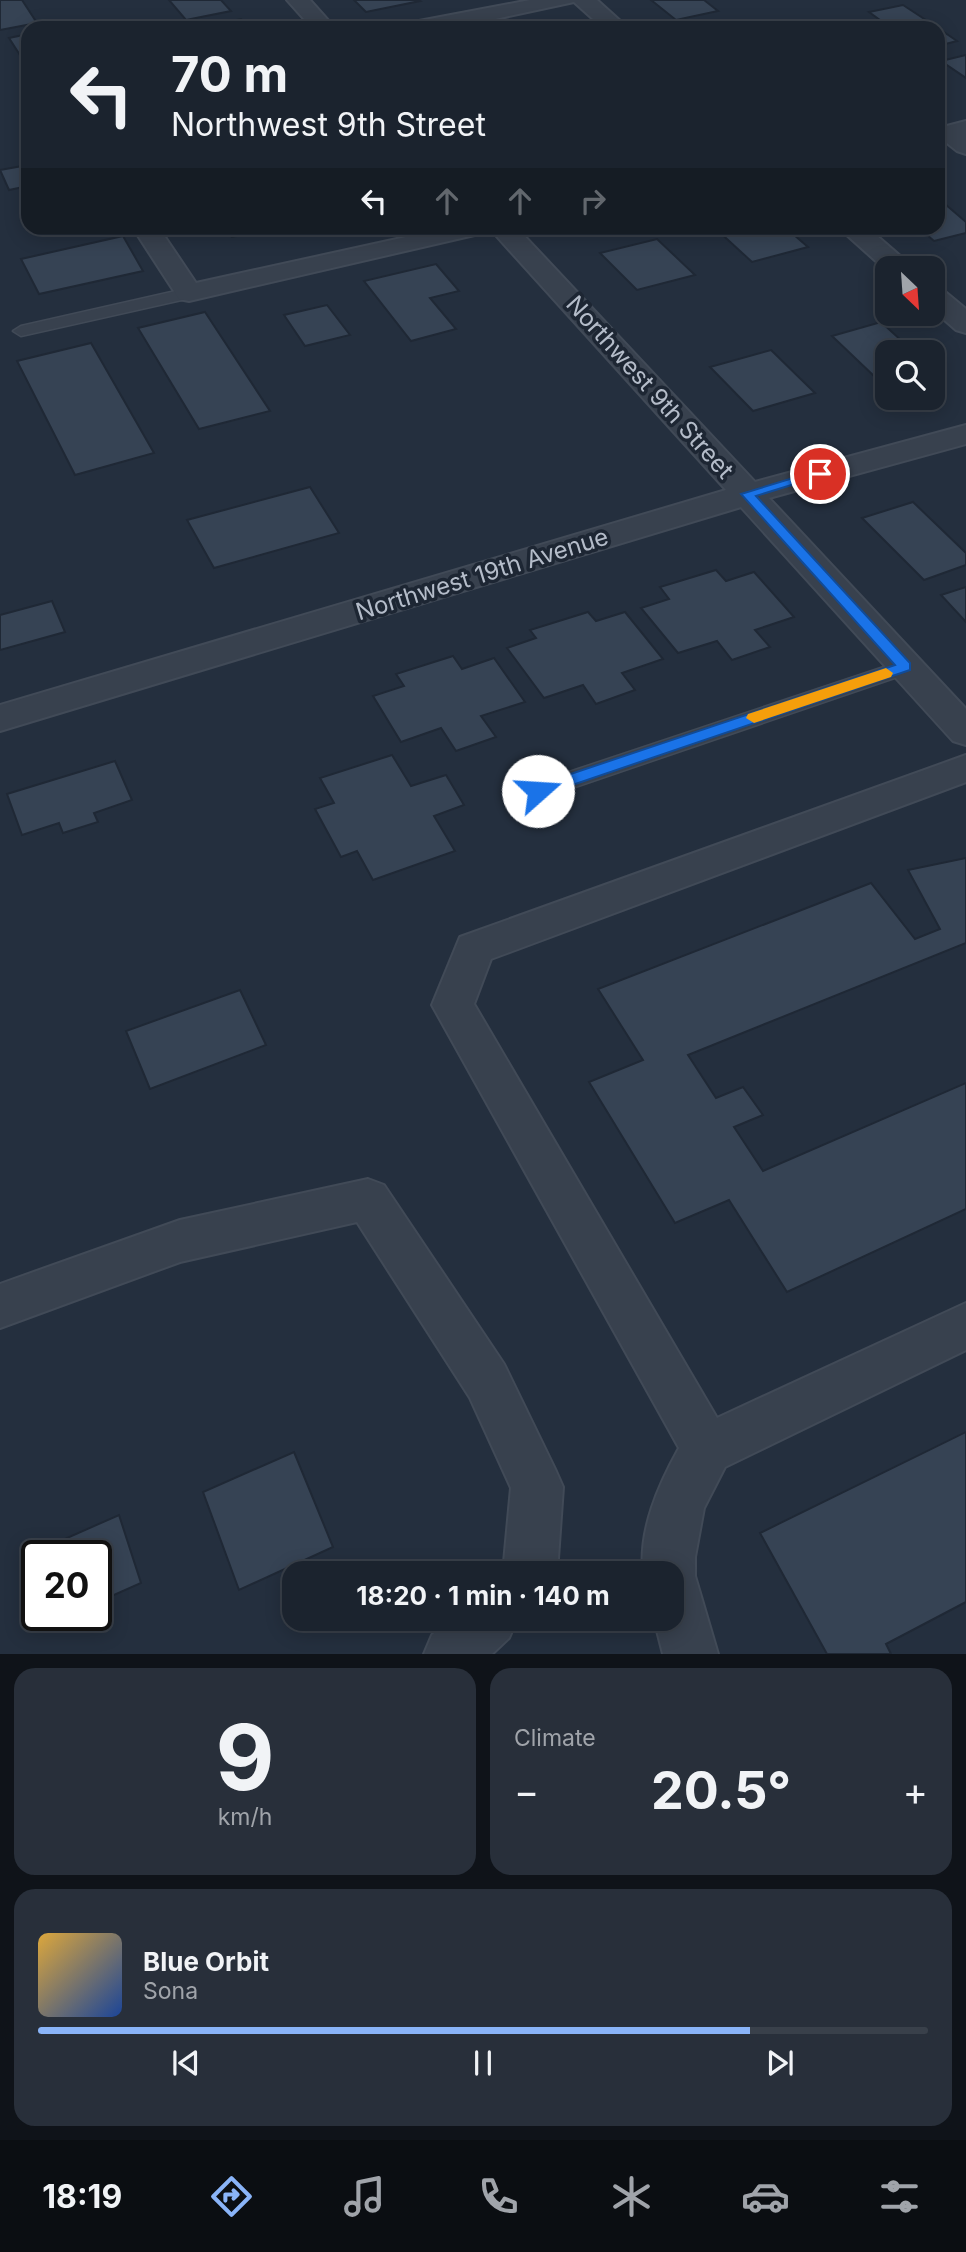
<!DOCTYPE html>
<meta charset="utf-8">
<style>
:root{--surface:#1b232e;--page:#282f3a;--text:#f1f3f6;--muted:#a0a4aa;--line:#39404a;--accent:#8ab4f8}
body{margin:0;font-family:Inter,sans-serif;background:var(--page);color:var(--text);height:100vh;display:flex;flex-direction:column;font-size:26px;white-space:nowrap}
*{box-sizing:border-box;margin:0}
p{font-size:23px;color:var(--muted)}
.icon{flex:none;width:38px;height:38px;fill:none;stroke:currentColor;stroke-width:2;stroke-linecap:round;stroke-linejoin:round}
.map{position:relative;height:1654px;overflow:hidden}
.details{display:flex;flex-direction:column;gap:14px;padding:14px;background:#0f1319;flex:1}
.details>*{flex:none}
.banner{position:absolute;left:21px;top:21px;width:924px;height:214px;border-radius:21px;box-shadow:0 4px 18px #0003,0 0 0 2px var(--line);background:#1b232e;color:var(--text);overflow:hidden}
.needle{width:46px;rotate:155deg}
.fabs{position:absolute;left:875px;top:256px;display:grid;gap:14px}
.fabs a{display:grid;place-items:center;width:70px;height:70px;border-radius:14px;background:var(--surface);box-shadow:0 4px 18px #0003,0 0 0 2px var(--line);font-size:35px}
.speed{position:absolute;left:21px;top:1540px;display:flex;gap:14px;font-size:35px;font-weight:700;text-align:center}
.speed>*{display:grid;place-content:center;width:91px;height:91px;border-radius:50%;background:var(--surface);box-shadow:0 4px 18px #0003,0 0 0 2px var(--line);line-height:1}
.speed .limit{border:4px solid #111;border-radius:10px;background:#fff;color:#111}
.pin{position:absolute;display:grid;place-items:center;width:60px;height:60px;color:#fff;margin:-30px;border:4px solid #fff;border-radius:50%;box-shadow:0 2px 7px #0007}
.me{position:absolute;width:77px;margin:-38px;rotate:71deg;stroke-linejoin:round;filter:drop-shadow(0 0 5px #0008)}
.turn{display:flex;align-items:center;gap:24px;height:147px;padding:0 35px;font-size:32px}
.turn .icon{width:91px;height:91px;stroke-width:2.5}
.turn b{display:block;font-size:49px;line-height:60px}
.lanes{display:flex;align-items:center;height:66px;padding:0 35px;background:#0003;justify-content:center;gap:35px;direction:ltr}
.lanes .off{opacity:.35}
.big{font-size:52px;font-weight:700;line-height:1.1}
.details .card{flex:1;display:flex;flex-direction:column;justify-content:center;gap:10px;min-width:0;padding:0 24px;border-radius:21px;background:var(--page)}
.details .dial{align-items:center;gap:0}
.dial b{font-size:91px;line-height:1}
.song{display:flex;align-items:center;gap:21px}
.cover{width:84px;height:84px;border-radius:10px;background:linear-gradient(135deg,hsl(40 70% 55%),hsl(220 70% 35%))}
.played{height:7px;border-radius:4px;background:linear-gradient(90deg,var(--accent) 80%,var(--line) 80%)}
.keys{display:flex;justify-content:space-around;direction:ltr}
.heat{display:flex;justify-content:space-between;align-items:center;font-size:38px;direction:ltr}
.details .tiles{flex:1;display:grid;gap:14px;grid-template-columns:1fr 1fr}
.card:last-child{grid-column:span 2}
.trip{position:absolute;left:282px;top:1561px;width:402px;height:70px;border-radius:21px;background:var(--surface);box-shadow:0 4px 18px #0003,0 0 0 2px var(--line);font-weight:700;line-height:70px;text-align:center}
.tab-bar{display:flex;height:112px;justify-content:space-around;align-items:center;background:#0b0e12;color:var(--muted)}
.tab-bar .icon{width:49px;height:49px}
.tab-bar .current{color:var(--accent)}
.tab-bar b{font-size:32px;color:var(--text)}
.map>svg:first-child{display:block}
.building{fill:#364354;stroke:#1f2835;stroke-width:2}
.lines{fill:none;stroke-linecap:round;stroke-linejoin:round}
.service-casing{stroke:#414a57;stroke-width:3}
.minor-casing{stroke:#414a57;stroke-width:4}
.service{fill:#38414e;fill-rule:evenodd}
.minor{fill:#38414e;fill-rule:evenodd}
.route{fill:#1a73e8;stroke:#114b97;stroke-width:2}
.slow{fill:#f59e0b}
.labels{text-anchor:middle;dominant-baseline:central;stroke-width:7;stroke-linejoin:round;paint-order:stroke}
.street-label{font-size:24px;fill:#b4bcc9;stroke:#1d2633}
</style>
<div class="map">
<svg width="966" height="1654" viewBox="0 0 966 1654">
<rect width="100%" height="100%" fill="#242f3e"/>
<g class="building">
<path d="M0,0H22L37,23L0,30Z"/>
<path d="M169,0H221L231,11L186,20Z"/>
<path d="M354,0H418L420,1L366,12Z"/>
<path d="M651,0H704L718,11L676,20Z"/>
<path d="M903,5L938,28H891L869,12Z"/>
<path d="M241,19L250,28H195Z"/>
<path d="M717,20L728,28L686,27Z"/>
<path d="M938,28L957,41L938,46Z"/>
<path d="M28,34V66H27L9,38Z"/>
<path d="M966,55V78L941,61Z"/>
<path d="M28,165V186L9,190L0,170Z"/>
<path d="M938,198L966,222V233L934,241L919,228H938Z"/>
<path d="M225,228H273L232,237Z"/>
<path d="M715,228H786L808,247L752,262Z"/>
<path d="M123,236L143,271L39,294L21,259Z"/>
<path d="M657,239L695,275L637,290L600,253Z"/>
<path d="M436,264L459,291L430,298L456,329L411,341L364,281Z"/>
<path d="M327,305L350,335L305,346L284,315Z"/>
<path d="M205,312L270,411L199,429L138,328Z"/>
<path d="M881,322L914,352H887V372L874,376L832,336Z"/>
<path d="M91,343L154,453L75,475L17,361Z"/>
<path d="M771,350L815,393L753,411L710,367Z"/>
<path d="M310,487L339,533L214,568L187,520Z"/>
<path d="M913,502L966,553V565L924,580L862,518Z"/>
<path d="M716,570L726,581L754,572L794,617L755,630L770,647L732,660L717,641L678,653L641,608L669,599L660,587Z"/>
<path d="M966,587V622L941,595Z"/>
<path d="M52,601L65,632L0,650V615Z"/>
<path d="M588,612L596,621L625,612L663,659L622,673L635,690L596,704L583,685L544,698L507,648L536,638L530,630Z"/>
<path d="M453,656L462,669L494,658L525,702L481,716L496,737L456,751L441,728L401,742L373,696L404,686L396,674Z"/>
<path d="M392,755L411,786L446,775L464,805L434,816L455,851L373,880L357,851L341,857L315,809L334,803L320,778Z"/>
<path d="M115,761L132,800L94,813L98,822L63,833L59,823L22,835L7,794Z"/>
<path d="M966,858V943L688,1055L716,1098L743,1087L763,1115L734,1127L763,1171L966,1083V1209L787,1292L729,1200L675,1223L589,1082L643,1060L598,989L871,883L915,939L940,929L908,870Z"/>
<path d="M240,990L266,1045L150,1089L126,1031Z"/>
<path d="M966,1432V1602L886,1644L891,1654H827L760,1533Z"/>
<path d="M294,1452L333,1547L239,1590L203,1492Z"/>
<path d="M119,1515L141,1583L96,1603V1556H37V1602L24,1557Z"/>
<path d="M41,1615H70L44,1627Z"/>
</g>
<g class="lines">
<defs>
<g id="service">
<path d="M189,288L195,289V297L21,336L13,331L21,326Z"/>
<path d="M905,660L915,667L912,672L546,797H530L527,791L530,785Z"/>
</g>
<g id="minor">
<path d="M287,0H310L335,28H312Z"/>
<path d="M530,0H597L628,28H603L574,2L454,28H408L419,21Z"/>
<path d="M966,121V154L957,151L938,136L939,128Z"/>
<path d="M133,228H159L196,283L447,228H517L755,482L966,425V444L769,498L966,709V745L953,741L741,507L0,731V705L726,490L492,231L189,301L179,299Z"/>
<path d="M839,228H868L914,268H887V271Z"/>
<path d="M933,288L943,290L966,309V333L956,330L933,310Z"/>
<path d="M966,755V782L491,959L474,1004L717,1418L966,1303V1350L725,1467L704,1508L695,1557V1576L718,1654H663L654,1619H672V1573H643C639,1529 658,1486 679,1448L432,1005L460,937Z"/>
<path d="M368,1179L384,1185L504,1364L555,1469L563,1487L557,1573H503L511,1488L470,1398L357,1222L180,1262L0,1328V1284L180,1220Z"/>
<path d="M449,1619H517L509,1638L492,1654H424L432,1635Z"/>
</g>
</defs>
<use href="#service" class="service-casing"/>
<use href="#minor" class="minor-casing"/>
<use href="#service" class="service"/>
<use href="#minor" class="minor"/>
</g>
<path class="route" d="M816,471L827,474L756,496L910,663V670L543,795H532V787L895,665L741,494Z"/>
<path class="slow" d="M886,668L893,673L891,677L754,723L746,718L748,714Z"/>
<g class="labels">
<g class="street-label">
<text transform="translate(650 387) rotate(48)">Northwest 9th Street</text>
<text transform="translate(482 574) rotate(-17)">Northwest 19th Avenue</text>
</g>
</g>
</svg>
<div class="fabs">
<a><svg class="needle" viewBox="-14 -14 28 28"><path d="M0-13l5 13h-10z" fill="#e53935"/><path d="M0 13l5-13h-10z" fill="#a0a4aa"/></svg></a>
<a><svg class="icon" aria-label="search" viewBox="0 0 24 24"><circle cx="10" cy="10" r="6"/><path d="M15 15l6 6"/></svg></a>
</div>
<div class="speed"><div class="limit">20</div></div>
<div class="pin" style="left:820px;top:474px;background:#d93025"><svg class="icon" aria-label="arrive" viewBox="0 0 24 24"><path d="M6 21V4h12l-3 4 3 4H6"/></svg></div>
<svg class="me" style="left:538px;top:791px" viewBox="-20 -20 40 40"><circle r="19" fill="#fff"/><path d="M0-13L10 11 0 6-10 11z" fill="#1a73e8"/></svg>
<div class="trip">18:20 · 1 min · 140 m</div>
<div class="banner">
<div class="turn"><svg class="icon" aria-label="left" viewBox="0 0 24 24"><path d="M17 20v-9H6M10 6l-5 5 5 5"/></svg><div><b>70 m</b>Northwest 9th Street</div></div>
<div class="lanes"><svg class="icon" aria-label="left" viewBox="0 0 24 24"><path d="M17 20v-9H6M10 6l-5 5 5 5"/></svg><svg class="icon off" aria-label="ahead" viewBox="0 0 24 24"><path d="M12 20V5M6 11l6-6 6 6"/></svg><svg class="icon off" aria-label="ahead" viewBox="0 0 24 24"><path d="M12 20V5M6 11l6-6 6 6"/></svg><svg class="icon off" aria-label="right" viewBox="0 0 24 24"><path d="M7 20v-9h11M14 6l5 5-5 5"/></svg></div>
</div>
</div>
<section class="details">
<div class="tiles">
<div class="card dial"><b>9</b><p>km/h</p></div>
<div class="card"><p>Climate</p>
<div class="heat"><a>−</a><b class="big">20.5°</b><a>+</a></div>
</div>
<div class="card">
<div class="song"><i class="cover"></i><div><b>Blue Orbit</b><p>Sona</p></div></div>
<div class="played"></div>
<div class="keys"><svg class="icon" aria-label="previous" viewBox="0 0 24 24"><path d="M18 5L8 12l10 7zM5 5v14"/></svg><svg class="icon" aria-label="pause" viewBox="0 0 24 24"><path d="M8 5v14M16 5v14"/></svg><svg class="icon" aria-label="next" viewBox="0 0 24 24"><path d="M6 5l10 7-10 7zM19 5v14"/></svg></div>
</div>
</div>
</section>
<nav class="tab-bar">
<b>18:19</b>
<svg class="icon current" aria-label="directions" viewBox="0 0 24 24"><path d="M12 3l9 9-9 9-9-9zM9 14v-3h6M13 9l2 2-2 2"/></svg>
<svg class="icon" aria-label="music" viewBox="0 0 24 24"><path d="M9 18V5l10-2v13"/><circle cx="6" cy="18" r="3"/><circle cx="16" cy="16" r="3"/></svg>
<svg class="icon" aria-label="phone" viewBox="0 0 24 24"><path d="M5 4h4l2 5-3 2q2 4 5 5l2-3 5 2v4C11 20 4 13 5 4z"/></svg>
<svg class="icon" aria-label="climate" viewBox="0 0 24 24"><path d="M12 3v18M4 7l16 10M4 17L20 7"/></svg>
<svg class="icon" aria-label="car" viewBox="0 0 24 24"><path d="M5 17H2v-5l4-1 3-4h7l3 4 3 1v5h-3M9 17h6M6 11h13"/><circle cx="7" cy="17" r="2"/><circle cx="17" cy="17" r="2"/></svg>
<svg class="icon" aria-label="filters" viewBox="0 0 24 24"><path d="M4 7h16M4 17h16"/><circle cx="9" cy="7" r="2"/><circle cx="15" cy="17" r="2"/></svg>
</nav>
